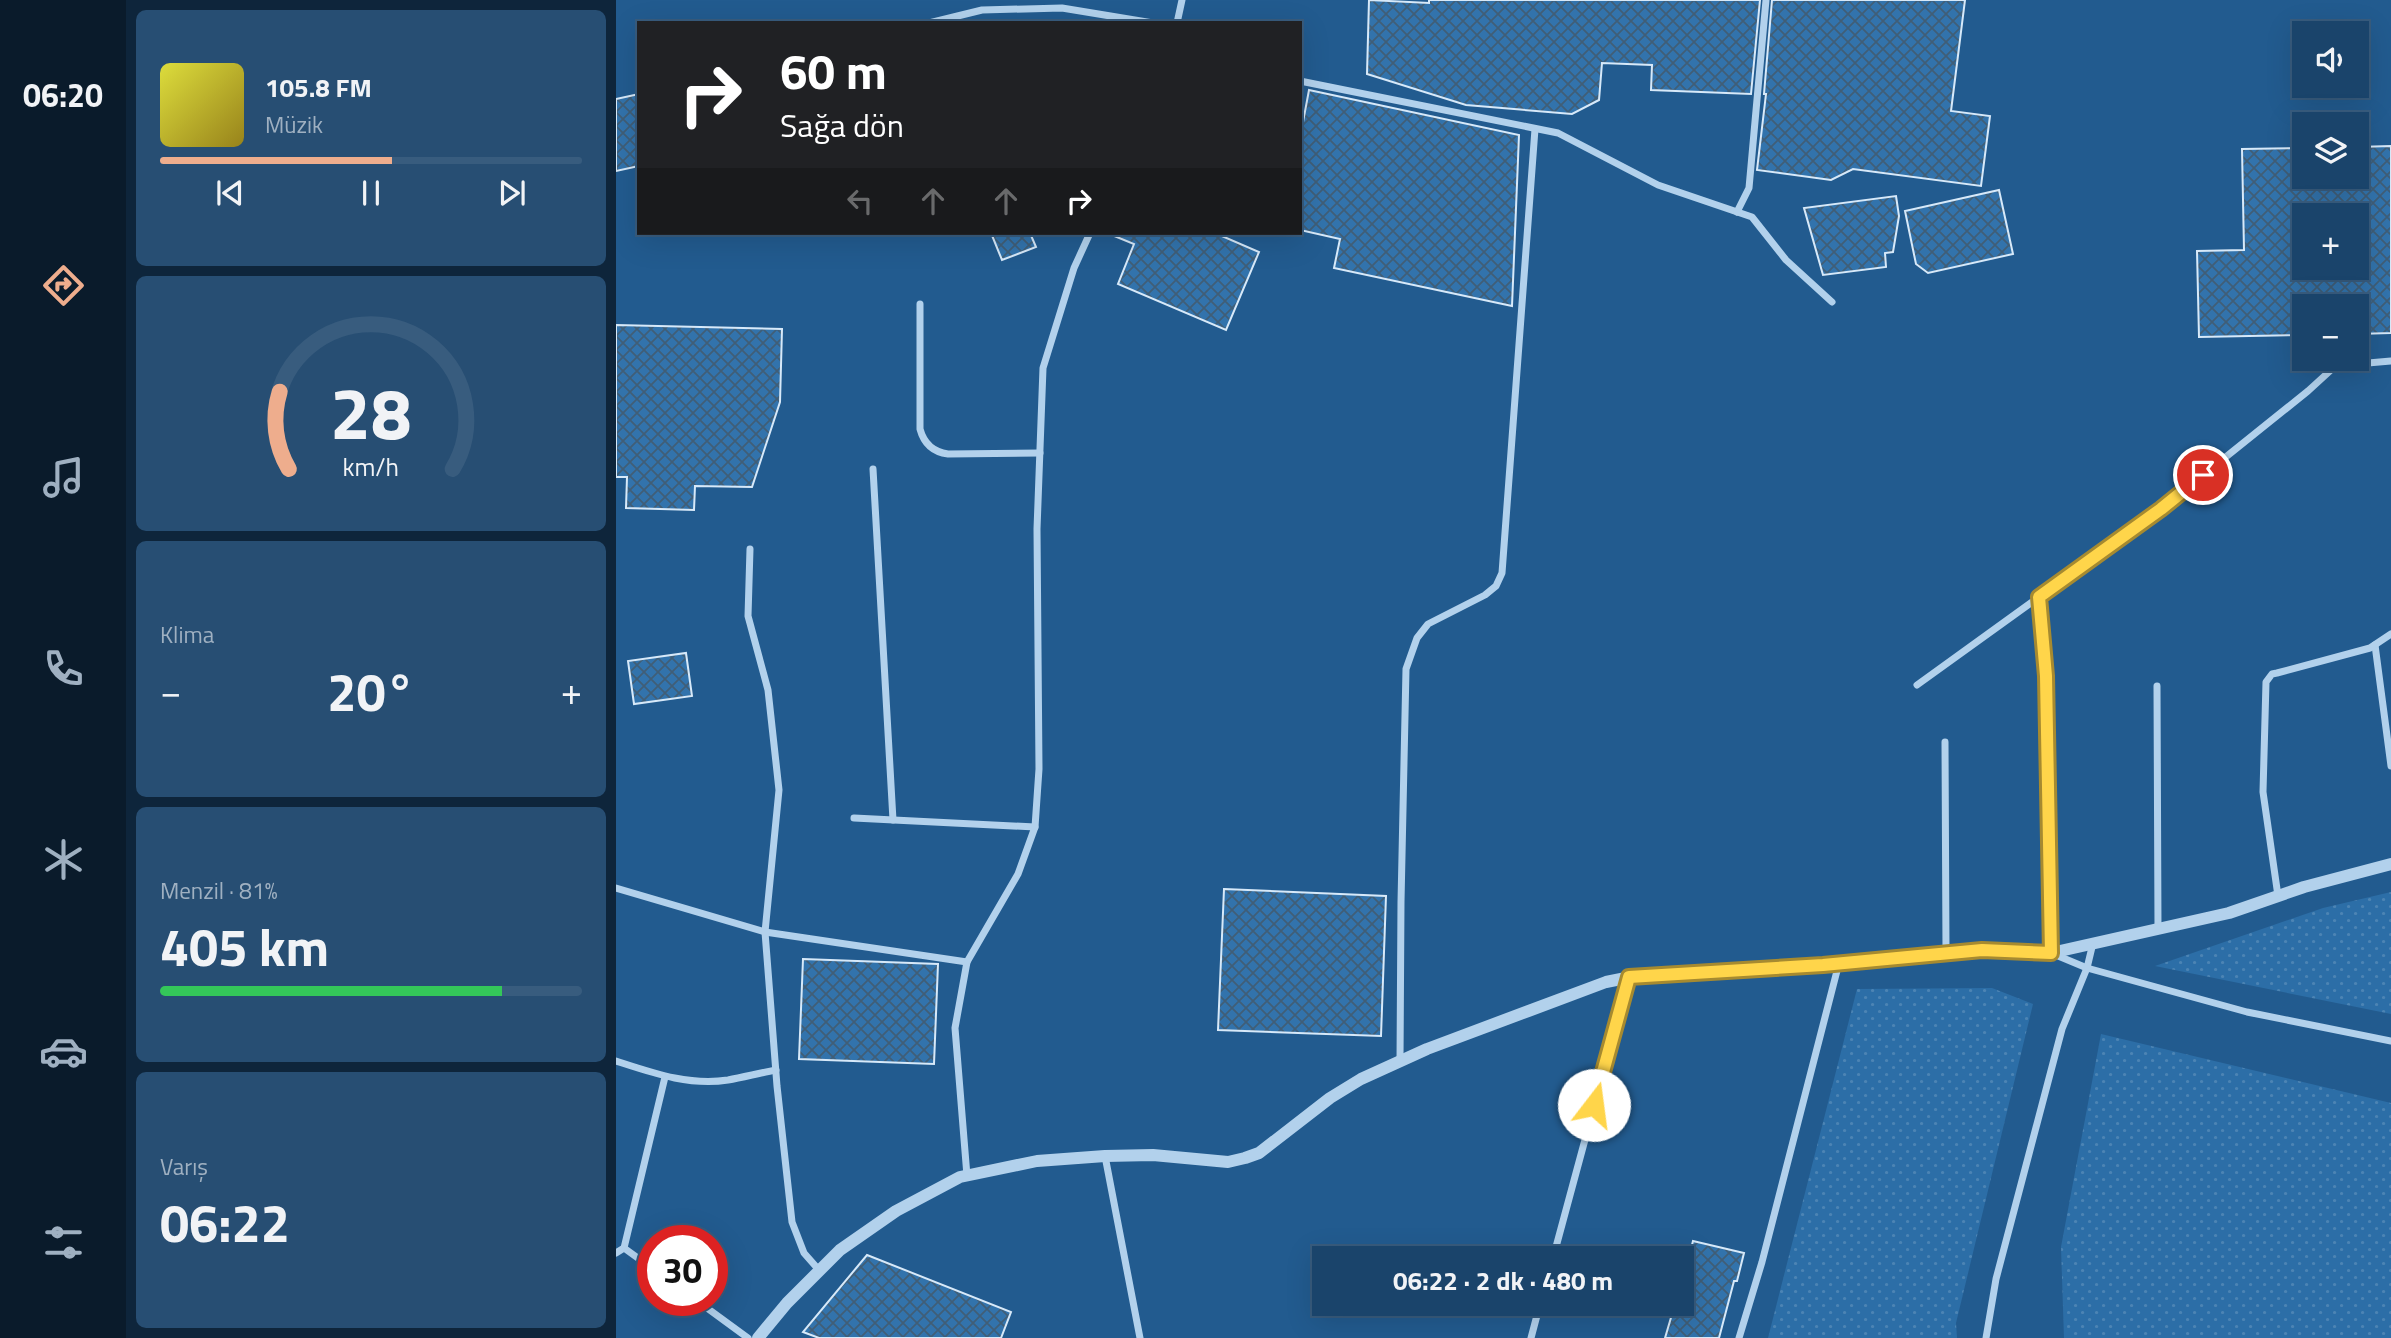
<!DOCTYPE html>
<html lang="tr">
<meta charset="utf-8">
<style>
:root{--surface:#1a446b;--page:#274e73;--text:#f1f3f6;--muted:#9fb0c1;--line:#385c7e;--accent:#eead8d}
body{margin:0;font-family:"Titillium Web",sans-serif;background:var(--page);color:var(--text);height:100vh;display:flex;flex-direction:column;font-size:26px;white-space:nowrap}
*{box-sizing:border-box;margin:0}
p{font-size:23px;color:var(--muted)}
.icon{flex:none;width:38px;height:38px;fill:none;stroke:currentColor;stroke-width:2;stroke-linecap:round;stroke-linejoin:round}
.map{position:relative;flex:1;overflow:hidden}
.details{display:flex;flex-direction:column;gap:10px;padding:10px;background:#0e253b;width:490px}
.details>*{flex:none}
.banner{position:absolute;left:21px;top:21px;width:665px;height:214px;border-radius:0px;box-shadow:0 7px 28px #0002,0 0 0 2px var(--line);background:#202124;color:#fff;overflow:hidden}
.controls{position:absolute;left:1676px;top:21px;display:grid;gap:14px}
.controls a{display:grid;place-items:center;width:77px;height:77px;border-radius:0px;background:var(--surface);box-shadow:0 7px 28px #0002,0 0 0 2px var(--line);font-size:35px}
.speed{position:absolute;left:21px;top:1225px;display:flex;gap:14px;font-size:35px;font-weight:700;text-align:center}
.speed>*{display:grid;place-content:center;width:91px;height:91px;border-radius:50%;background:var(--surface);box-shadow:0 7px 28px #0002,0 0 0 2px var(--line);line-height:1}
.speed .limit{border:10px solid #d22;background:#fff;color:#111}
.pin{position:absolute;display:grid;place-items:center;width:60px;height:60px;color:#fff;margin:-30px;border:4px solid #fff;border-radius:50%;box-shadow:0 2px 7px #0007}
.me{position:absolute;width:77px;margin:-38px;rotate:15deg;stroke-linejoin:round;filter:drop-shadow(0 0 5px #0008)}
.turn{display:flex;align-items:center;gap:24px;height:147px;padding:0 28px;font-size:32px}
.turn .icon{width:91px;height:91px;stroke-width:2.5}
.turn b{display:block;font-size:49px;line-height:60px}
.lanes{display:flex;align-items:center;height:66px;padding:0 28px;background:#0003;justify-content:center;gap:35px;direction:ltr}
.lanes .off{opacity:.35}
.big{font-size:52px;font-weight:700;line-height:1.1}
.details .tile{flex:1;display:flex;flex-direction:column;justify-content:center;gap:10px;min-width:0;padding:0 24px;border-radius:10px;background:var(--page)}
.details .dial{align-items:center;gap:0}
.dial svg{height:182px;overflow:visible;fill:none;stroke:var(--line);stroke-width:7;stroke-linecap:round;text-anchor:middle}
.dial text{fill:var(--text);stroke:none}
.song{display:flex;align-items:center;gap:21px}
.cover{width:84px;height:84px;border-radius:10px;background:linear-gradient(135deg,hsl(60 70% 55%),hsl(50 70% 35%))}
.played{height:7px;border-radius:4px;background:linear-gradient(90deg,var(--accent) 55%,var(--line) 55%)}
.keys{display:flex;justify-content:space-around;direction:ltr}
.heat{display:flex;justify-content:space-between;align-items:center;font-size:38px;direction:ltr}
.charge{height:10px;border-radius:5px;background:linear-gradient(90deg,#34c759 81%,var(--line) 0)}
.trip{position:absolute;left:696px;top:1246px;width:382px;height:70px;border-radius:0px;background:var(--surface);box-shadow:0 7px 28px #0002,0 0 0 2px var(--line);font-weight:700;line-height:70px;text-align:center}
main{display:flex;flex:1;min-height:0}
.tabs{display:flex;flex-direction:column;width:126px;justify-content:space-around;align-items:center;background:#0a1b2b;color:var(--muted)}
.tabs .icon{width:49px;height:49px}
.tabs .selected{color:var(--accent)}
.tabs b{font-size:32px;color:var(--text)}
.map>svg:first-child{display:block}
.grass{fill:url(#grass-dots)}
.building{fill:url(#building-cross-hatch);stroke:#d7e9f9;stroke-width:2;fill-rule:evenodd}
.lines{fill:none;stroke-linecap:round;stroke-linejoin:round}
.minor{stroke:#b2d1ec;stroke-width:7}
.tertiary{stroke:#b2d1ec;stroke-width:12}
.route-casing{stroke:#a68a30;stroke-width:18}
.route{stroke:#ffd54a;stroke-width:12}
</style>
<main>
<nav class="tabs">
<b>06:20</b>
<svg class="icon selected" aria-label="directions" viewBox="0 0 24 24"><path d="M12 3l9 9-9 9-9-9zM9 14v-3h6M13 9l2 2-2 2"/></svg>
<svg class="icon" aria-label="music" viewBox="0 0 24 24"><path d="M9 18V5l10-2v13"/><circle cx="6" cy="18" r="3"/><circle cx="16" cy="16" r="3"/></svg>
<svg class="icon" aria-label="phone" viewBox="0 0 24 24"><path d="M5 4h4l2 5-3 2q2 4 5 5l2-3 5 2v4C11 20 4 13 5 4z"/></svg>
<svg class="icon" aria-label="climate" viewBox="0 0 24 24"><path d="M12 3v18M4 7l16 10M4 17L20 7"/></svg>
<svg class="icon" aria-label="car" viewBox="0 0 24 24"><path d="M5 17H2v-5l4-1 3-4h7l3 4 3 1v5h-3M9 17h6M6 11h13"/><circle cx="7" cy="17" r="2"/><circle cx="17" cy="17" r="2"/></svg>
<svg class="icon" aria-label="filters" viewBox="0 0 24 24"><path d="M4 7h16M4 17h16"/><circle cx="9" cy="7" r="2"/><circle cx="15" cy="17" r="2"/></svg>
</nav>
<section class="details">
<div class="tile">
<div class="song"><i class="cover"></i><div><b>105.8 FM</b><p>Müzik</p></div></div>
<div class="played"></div>
<div class="keys"><svg class="icon" aria-label="previous" viewBox="0 0 24 24"><path d="M18 5L8 12l10 7zM5 5v14"/></svg><svg class="icon" aria-label="pause" viewBox="0 0 24 24"><path d="M8 5v14M16 5v14"/></svg><svg class="icon" aria-label="next" viewBox="0 0 24 24"><path d="M6 5l10 7-10 7zM19 5v14"/></svg></div>
</div>
<div class="tile dial"><svg viewBox="0 0 100 80">
<path d="M14 69A42 42 0 1 1 86 69"/>
<path d="M14 69A42 42 0 0 1 10 35" stroke="#eead8d"/>
<text x="50" y="56" font-size="32" font-weight="700">28</text>
<text x="50" y="72" font-size="11">km/h</text>
</svg></div>
<div class="tile"><p>Klima</p>
<div class="heat"><a>−</a><b class="big">20°</b><a>+</a></div>
</div>
<div class="tile"><p>Menzil · 81%</p><b class="big">405 km</b><div class="charge"></div></div>
<div class="tile"><p>Varış</p><b class="big">06:22</b></div>
</section>
<div class="map">
<svg width="1775" height="1338" viewBox="0 0 1775 1338">
<defs>
<pattern id="grass-dots" width="8" height="8" patternUnits="userSpaceOnUse" patternTransform="scale(1.75)"><rect width="8" height="8" fill="#2c6ea7"/><path d="M2 2h.1M6 6h.1" fill="none" stroke="#4c84b4" stroke-width="1.8" stroke-linecap="round"/></pattern>
<pattern id="building-cross-hatch" width="8" height="8" patternUnits="userSpaceOnUse" patternTransform="scale(1.75)"><rect width="8" height="8" fill="#3273ac"/><path d="M0 0l8 8M0 8l8-8" fill="none" stroke="#405e77"/></pattern>
</defs>
<rect width="100%" height="100%" fill="#225b8f"/>
<g class="grass">
<path d="M1775,892V1014L1539,966L1707,908Z"/>
<path d="M1376,988L1417,1004L1340,1323L1341,1338H1152L1241,989Z"/>
<path d="M1485,1034L1775,1103V1338H1448L1445,1247Z"/>
</g>
<g class="building">
<path d="M753,0L813,3V0H1144L1135,94L1035,90L1036,65L986,63L983,100L956,114L850,105L751,74Z"/>
<path d="M1156,0H1349L1335,111L1374,116L1365,186L1237,169L1215,180L1141,170L1150,94H1148Z"/>
<path d="M693,90L903,135L896,306L718,268L724,239L684,230V138Z"/>
<path d="M23,94V166L0,171V99Z"/>
<path d="M1775,146V333L1741,334V306H1689V335L1583,337L1581,251L1628,250L1626,149L1689,148V177H1741V147ZM1689,215H1741V268H1689Z"/>
<path d="M1383,190L1397,254L1312,273L1300,264L1289,211Z"/>
<path d="M1280,196L1283,216L1277,252L1269,253L1270,267L1207,275L1188,208Z"/>
<path d="M375,233H414L420,247L386,260Z"/>
<path d="M491,233H599L643,252L610,330L502,284L518,244Z"/>
<path d="M0,325L166,329L164,402L136,487L79,486L78,510L10,508L11,477H0Z"/>
<path d="M70,653L76,696L18,704L12,661Z"/>
<path d="M608,889L770,896L765,1036L602,1030Z"/>
<path d="M187,959L322,964L318,1064L183,1059Z"/>
<path d="M1077,1241L1128,1253L1121,1281H1118L1103,1338H1049L1059,1304H1066V1284Z"/>
<path d="M251,1255L395,1312L385,1338H203L187,1332Z"/>
</g>
<g class="lines">
<g class="minor">
<path d="M313,23L366,10L446,8L537,23"/>
<path d="M561,23L566,0"/>
<path d="M684,81L942,133L1042,185L1136,217L1170,260L1216,302"/>
<path d="M1121,212L1133,188L1150,0"/>
<path d="M304,304V429C308,444 317,452 332,454L424,453"/>
<path d="M257,469L277,820"/>
<path d="M134,549L132,616L152,690L163,790L149,932L161,1086L176,1222L188,1253L203,1270"/>
<path d="M1423,597L1430,676L1435,953L1471,968L1631,1012L1775,1041"/>
<path d="M1759,645L1775,766"/>
<path d="M1301,685L1545,509L1692,391L1715,370L1729,365L1775,361"/>
<path d="M1541,686L1542,929"/>
<path d="M1329,742L1330,952"/>
<path d="M238,818L419,827"/>
<path d="M0,888L149,932L351,962"/>
<path d="M1662,896L1647,792L1650,682L1656,674L1661,673L1754,648L1775,634"/>
<path d="M0,1061C37,1073 73,1086 112,1080C128,1077 144,1073 160,1070"/>
<path d="M784,1061L785,902L790,669L801,638L812,624L869,595L880,586L886,573L919,129"/>
<path d="M489,1156L524,1338"/>
<path d="M351,1176L339,1028L351,962L402,874L419,827L423,769L421,529L427,368L458,268L474,233"/>
<path d="M8,1248L49,1077"/>
<path d="M0,1253L8,1248L37,1269"/>
<path d="M937,1258L1013,977"/>
<path d="M80,1300L132,1338"/>
<path d="M915,1338L924,1304"/>
<path d="M1123,1338L1146,1262L1223,963"/>
<path d="M1370,1338L1380,1279L1446,1029L1471,968L1477,943"/>
</g>
<path class="tertiary" d="M142,1338L171,1303L224,1250L280,1211L344,1177L421,1161L489,1156L537,1155L612,1162L629,1158L643,1153L714,1098L745,1079L811,1049L990,982L1025,975L1133,970L1366,950L1435,953L1613,913L1688,887L1775,864"/>
</g>
<g class="lines">
<defs>
<path id="route" d="M978,1105L1013,977L1207,965L1366,950L1435,953L1430,676L1423,597L1545,509L1587,475"/>
</defs>
<use href="#route" class="route-casing"/>
<use href="#route" class="route"/>
</g>
</svg>
<div class="controls">
<a><svg class="icon" aria-label="sound" viewBox="0 0 24 24"><path d="M4 9h4l5-4v14l-5-4H4zM17 9q2 3 0 6"/></svg></a>
<a><svg class="icon" aria-label="layers" viewBox="0 0 24 24"><path d="M12 4l9 5-9 5-9-5zM3 14l9 5 9-5"/></svg></a>
<a>+</a>
<a>−</a>
</div>
<div class="speed"><div class="limit">30</div></div>
<div class="pin" style="left:1587px;top:475px;background:#d93025"><svg class="icon" aria-label="arrive" viewBox="0 0 24 24"><path d="M6 21V4h12l-3 4 3 4H6"/></svg></div>
<svg class="me" style="left:978px;top:1105px" viewBox="-20 -20 40 40"><circle r="19" fill="#fff"/><path d="M0-13L10 11 0 6-10 11z" fill="#ffd54a"/></svg>
<div class="trip">06:22 · 2 dk · 480 m</div>
<div class="banner">
<div class="turn"><svg class="icon" aria-label="right" viewBox="0 0 24 24"><path d="M7 20v-9h11M14 6l5 5-5 5"/></svg><div><b>60 m</b>Sağa dön</div></div>
<div class="lanes"><svg class="icon off" aria-label="left" viewBox="0 0 24 24"><path d="M17 20v-9H6M10 6l-5 5 5 5"/></svg><svg class="icon off" aria-label="ahead" viewBox="0 0 24 24"><path d="M12 20V5M6 11l6-6 6 6"/></svg><svg class="icon off" aria-label="ahead" viewBox="0 0 24 24"><path d="M12 20V5M6 11l6-6 6 6"/></svg><svg class="icon" aria-label="right" viewBox="0 0 24 24"><path d="M7 20v-9h11M14 6l5 5-5 5"/></svg></div>
</div>
</div>
</main>
